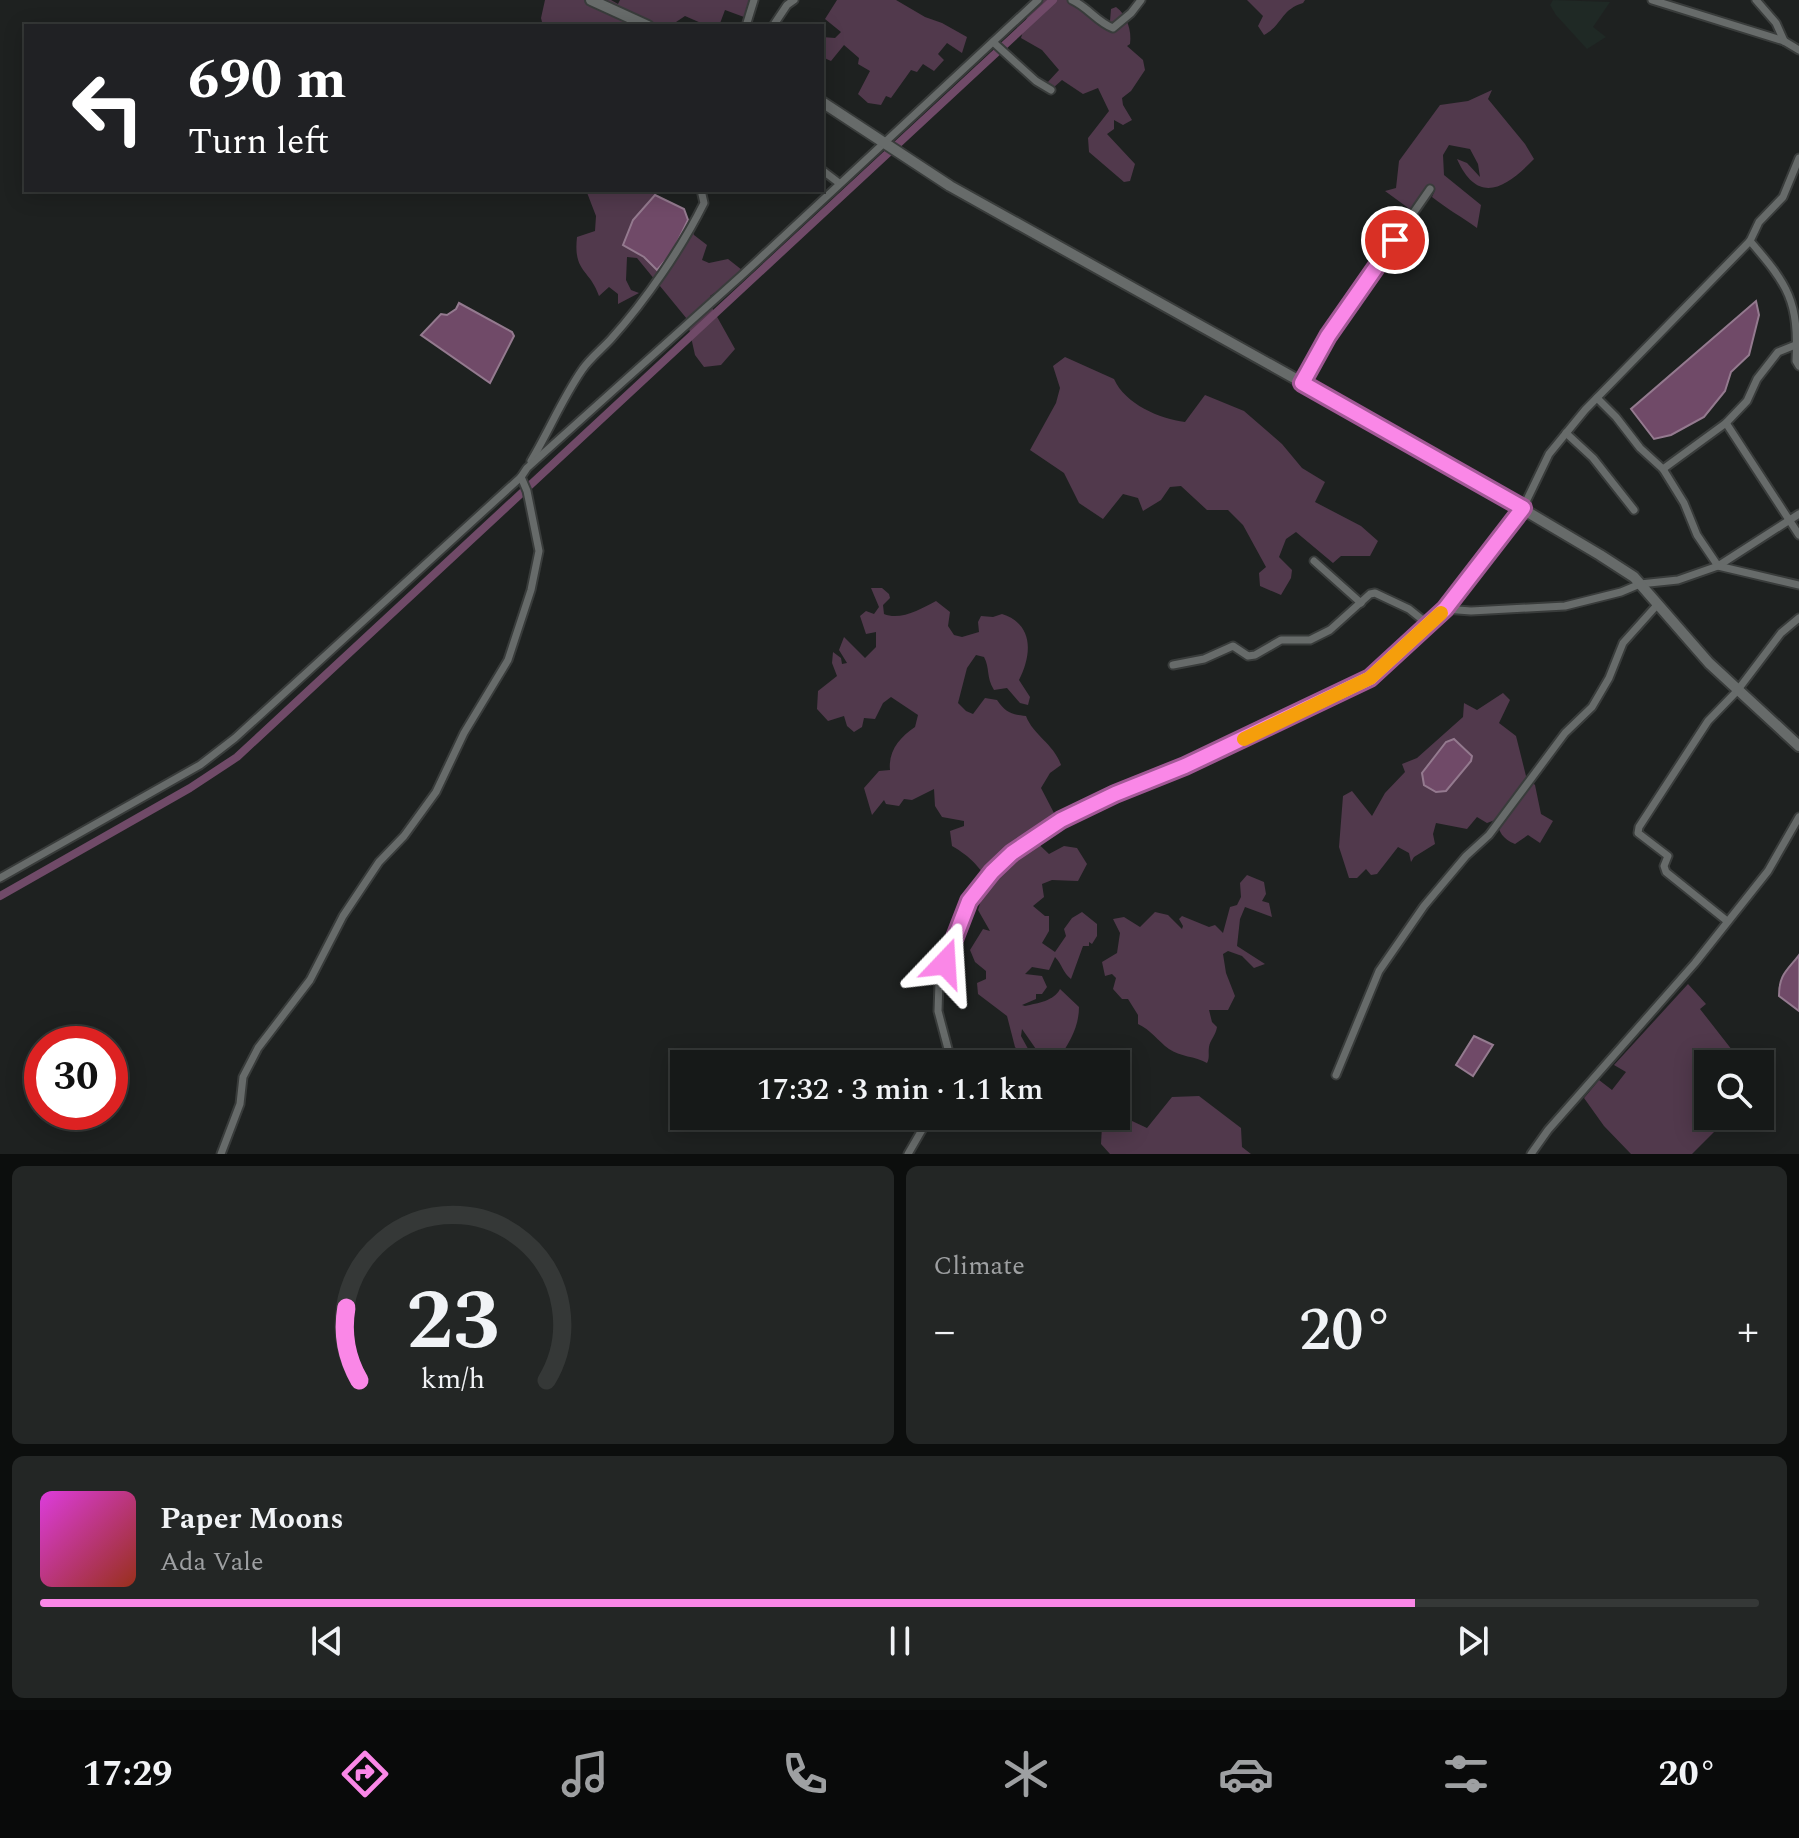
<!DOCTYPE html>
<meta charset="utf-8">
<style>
:root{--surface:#161918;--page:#232625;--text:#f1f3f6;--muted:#9ea0a2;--line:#353837;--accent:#fa87e7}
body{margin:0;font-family:Spectral,serif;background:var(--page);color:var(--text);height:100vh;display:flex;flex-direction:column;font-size:30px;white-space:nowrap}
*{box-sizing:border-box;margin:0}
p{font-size:26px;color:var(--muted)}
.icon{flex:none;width:44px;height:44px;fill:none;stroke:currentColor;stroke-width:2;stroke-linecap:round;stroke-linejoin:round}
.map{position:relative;height:1154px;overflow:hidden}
.side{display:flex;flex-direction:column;gap:12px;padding:12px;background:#0c0e0d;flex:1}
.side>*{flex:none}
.hud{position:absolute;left:24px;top:24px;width:800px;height:168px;border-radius:0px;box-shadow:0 4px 20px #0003,0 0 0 2px var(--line);background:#202124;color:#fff;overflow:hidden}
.fabs{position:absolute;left:1694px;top:1050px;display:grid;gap:16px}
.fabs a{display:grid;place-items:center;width:80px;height:80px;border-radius:0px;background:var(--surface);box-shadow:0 4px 20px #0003,0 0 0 2px var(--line);font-size:40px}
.speed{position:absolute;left:24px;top:1026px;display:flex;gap:16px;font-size:40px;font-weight:700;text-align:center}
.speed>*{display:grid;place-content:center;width:104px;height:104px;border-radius:50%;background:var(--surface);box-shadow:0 4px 20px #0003,0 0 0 2px var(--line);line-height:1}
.speed .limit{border:12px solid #d22;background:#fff;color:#111}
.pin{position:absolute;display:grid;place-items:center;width:68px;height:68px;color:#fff;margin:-34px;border:4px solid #fff;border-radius:50%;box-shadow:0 2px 8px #0007}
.me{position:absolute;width:88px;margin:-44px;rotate:20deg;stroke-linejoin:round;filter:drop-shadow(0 0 6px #0008)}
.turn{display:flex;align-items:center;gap:28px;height:168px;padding:0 32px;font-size:36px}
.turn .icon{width:104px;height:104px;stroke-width:2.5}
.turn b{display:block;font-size:56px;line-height:68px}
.big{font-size:60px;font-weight:600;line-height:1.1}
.side .tile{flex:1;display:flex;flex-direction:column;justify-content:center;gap:12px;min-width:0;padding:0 28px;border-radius:12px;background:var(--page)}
.side .dial{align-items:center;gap:0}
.dial svg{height:208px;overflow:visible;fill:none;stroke:var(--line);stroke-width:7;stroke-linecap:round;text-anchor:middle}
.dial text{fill:var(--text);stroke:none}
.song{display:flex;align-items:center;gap:24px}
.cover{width:96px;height:96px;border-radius:12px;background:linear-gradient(135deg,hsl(300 70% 55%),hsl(10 70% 35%))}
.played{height:8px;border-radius:4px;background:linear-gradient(90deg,var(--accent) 80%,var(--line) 80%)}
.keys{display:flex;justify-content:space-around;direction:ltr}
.heat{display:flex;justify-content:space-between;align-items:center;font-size:44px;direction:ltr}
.side .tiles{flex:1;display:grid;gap:12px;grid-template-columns:1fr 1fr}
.tile:last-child{grid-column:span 2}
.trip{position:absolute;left:670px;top:1050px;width:460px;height:80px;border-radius:0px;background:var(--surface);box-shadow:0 4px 20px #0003,0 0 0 2px var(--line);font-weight:600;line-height:80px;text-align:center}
.dock{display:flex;height:128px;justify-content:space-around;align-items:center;background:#090a0a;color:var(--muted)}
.dock .icon{width:56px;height:56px}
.dock .selected{color:var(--accent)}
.dock b{font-size:36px;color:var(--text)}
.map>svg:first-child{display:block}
.built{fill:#1f2925}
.green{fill:#51394c}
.water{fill:#704a68;stroke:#947a8f;stroke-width:2}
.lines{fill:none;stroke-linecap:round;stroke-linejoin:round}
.canal{stroke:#704a68;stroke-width:8}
.minor-casing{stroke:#393c3b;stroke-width:11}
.secondary-casing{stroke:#393c3b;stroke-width:14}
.minor{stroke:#676b6a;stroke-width:7}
.secondary{stroke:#676b6a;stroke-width:10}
.route-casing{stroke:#a25896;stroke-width:20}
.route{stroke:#fa87e7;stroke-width:14}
.slow{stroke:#f59e0b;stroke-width:14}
</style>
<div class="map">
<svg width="1799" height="1154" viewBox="0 0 1799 1154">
<rect width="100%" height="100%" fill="#1e2120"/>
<path class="built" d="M1553,0L1610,2L1593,27L1606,37L1587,49L1556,15L1550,5Z"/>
<g class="green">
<path d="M545,0H611L618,4L620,0H749L744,17L725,10L719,26H702L701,23L685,16L670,26H543L541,18Z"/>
<path d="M837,0H896L925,17L942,23L967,37L962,53L947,43L938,54L944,60L934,71L923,64L917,72L911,70L891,98L886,96L881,105L868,103L858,94L870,71L858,64L859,58L844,45L831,61L822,57V37L835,38L841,32L825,19Z"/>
<path d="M1039,0H1070L1099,26L1110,21L1111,9L1116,7C1127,15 1132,31 1130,44L1127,46L1143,60L1145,70L1131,91L1122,98L1123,105L1132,120L1123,125L1114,120V129L1107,134L1135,164L1130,181L1124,182L1089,152L1088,138L1109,111L1098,88L1083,94L1062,80L1053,88L1047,83L1059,70L1042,50L1021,38L1027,17Z"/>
<path d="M1247,0H1305L1303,3C1280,10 1283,25 1264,35L1258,26L1263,16Z"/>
<path d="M1492,90L1488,99L1525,144L1534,159C1506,188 1478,206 1457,159L1467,163L1480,177L1478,164L1470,149L1449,145L1443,155L1444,175L1481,205L1477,228C1462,217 1447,209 1432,197L1435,190L1430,187L1411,210L1385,191L1396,188L1399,161L1440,105L1468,101Z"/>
<path d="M586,190H655V195L633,220L623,245L644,257L672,253L688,220L694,235L707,245L702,260L709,263L728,259L742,270L732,281L710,296L711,306L735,349L721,365L704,367L695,355L687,319L637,258L627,257L626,280L631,290L639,293L618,304V294L609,287L599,296C590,269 573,273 577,237L595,231L596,216Z"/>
<path d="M1065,357L1114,379C1125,404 1160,419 1185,422L1205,395L1244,411L1282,444L1302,468L1325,482L1315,502L1361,526L1378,541L1370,556H1341L1333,563L1296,532L1286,539L1279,557L1292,570L1291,578L1281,595L1260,586L1259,573L1266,567L1243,525L1228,510H1207L1181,486L1170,487L1161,500L1143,511L1138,498L1123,494L1103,519L1079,503L1064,473L1030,450L1056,403L1060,388L1053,366Z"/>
<path d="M871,588H882L889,594L890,598L883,605L884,614C900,621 921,609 936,601L950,612L948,626L954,635L962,637L979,632L978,622L981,616L993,617L1002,614C1034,624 1032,655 1019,680L1030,697L1028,705L1020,703L1007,688L994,690C986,677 990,668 984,657L976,655L967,668L958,703L966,711L973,714L985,698L997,700C1005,712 1012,715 1026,716C1033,735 1054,744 1061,765L1050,773L1041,788L1054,813L1028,834L1049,854L1064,846L1077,848L1087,864L1078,881L1052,880L1042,884L1044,897L1033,906L1045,916H1049V931L1042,943L1055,952L1066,936L1064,929L1072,918L1082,912L1097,924V936L1092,944L1089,942V946H1083L1071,979C1063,973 1062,964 1055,957L1049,970L1032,967L1025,974L1042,976L1047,987L1042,994H1036V999L1022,1005L1025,1006C1038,1003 1054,1001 1060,989L1079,1007C1079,1027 1069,1044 1058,1059L1038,1052L1022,1029L1021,1036L1032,1056L1023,1057L1015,1047L1007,1016L978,994L977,983L986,979V971L975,962L970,950L983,929L990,931L978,910L982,897L991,886C980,867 971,857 952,846L950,831L964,826V821L942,817L935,806L934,789L912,800L904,799L899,806L886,804L884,800L872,815L864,788L879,771L890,770C888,751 900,737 915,727L918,715L891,697L883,703L875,719L864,718L862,727L854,732L847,726L844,716L828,721L817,709L818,691L837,676L832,663L833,652L841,658L842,664L847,663L839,650L844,637L865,658L876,647V632L866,634L860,616L866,611L874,614L879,607Z"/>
<path d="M1503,693L1510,700L1499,723L1516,736L1526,776L1535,785L1541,814L1553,821L1540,843L1528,835L1515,844C1502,839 1500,832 1495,820L1487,823L1477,817L1467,829L1436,823L1433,834L1435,844L1414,857L1411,862L1409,853L1398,847L1377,874L1371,875L1366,869L1357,878H1349L1339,847L1343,796L1352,791L1372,816L1385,793L1405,772L1402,764L1417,758L1463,717L1464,703L1477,710Z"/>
<path d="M1247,875L1264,882L1266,894L1262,901L1269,903L1272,917L1245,907L1240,919L1237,946L1265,964L1254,968L1242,956L1228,951L1223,954L1226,973L1235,996L1228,1010H1209L1212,1022L1217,1027C1216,1035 1210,1040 1209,1047C1208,1054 1210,1057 1207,1063C1195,1056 1180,1057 1169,1049C1158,1041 1151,1030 1138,1024V1015L1128,999H1122L1113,989L1116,978L1112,974L1105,976L1102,962L1117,953L1120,933L1113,919L1124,917L1140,927L1155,912L1168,915L1182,929L1183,926L1179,919L1182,916L1209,927L1215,925L1223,933L1230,907L1237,905L1241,897L1240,883Z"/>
<path d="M1688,984L1706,1004L1700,1009L1743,1064H1708V1116H1730L1692,1154H1631L1604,1126L1584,1098L1599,1080L1612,1090L1626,1072L1614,1065Z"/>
<path d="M1199,1096L1241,1128L1242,1147L1251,1154H1110L1101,1144L1102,1126L1117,1114L1147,1128L1172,1097Z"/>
</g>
<g class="water">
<path d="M655,195L684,209L688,220L672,253L657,270L644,257L623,245L633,220Z"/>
<path d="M1756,301L1759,315L1749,355L1731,372L1725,391L1704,417L1671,435L1654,439L1631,409Z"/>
<path d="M459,303L512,332L514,336L490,383L421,335L441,314L447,315L456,309Z"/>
<path d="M1454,739L1472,756L1471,761L1446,791L1436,792L1424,785L1422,773L1446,742Z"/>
<path d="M1799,955V1011L1779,996C1779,974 1787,971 1799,955Z"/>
<path d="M1474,1036L1493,1045L1473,1076L1456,1065Z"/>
</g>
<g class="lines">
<path class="canal" d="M0,896L190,788L237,757L1053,0"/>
<defs>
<g id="minor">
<path d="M1072,0C1088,7 1097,22 1113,28L1131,13L1141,0"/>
<path d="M1652,0L1784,41L1799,50"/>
<path d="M1756,0L1776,23L1784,41"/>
<path d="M746,26L754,0"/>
<path d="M773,26L787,5L794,0"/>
<path d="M993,42L1036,81L1051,90"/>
<path d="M822,170L839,183"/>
<path d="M1750,241C1788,285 1799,301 1796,361L1799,366"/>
<path d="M1302,383L1328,336L1430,189"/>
<path d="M1597,398L1616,417L1640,448L1663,469L1684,503L1697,535L1718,566L1799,514"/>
<path d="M1726,423L1799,535"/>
<path d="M1566,433L1593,458L1634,510"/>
<path d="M531,461C549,431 562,399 582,370C590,358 601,350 611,339C646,300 681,249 704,203L701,190"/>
<path d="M1663,469L1726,423L1747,401L1757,379L1778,352L1798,344"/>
<path d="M1314,561L1361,603"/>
<path d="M1445,609L1471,611L1565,606L1621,592L1640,584L1678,580L1718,566L1799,585"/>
<path d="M1173,665L1204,659L1233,646L1248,656L1255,655L1281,640H1310L1330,630L1370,594L1375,593L1409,609L1429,625"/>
<path d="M0,878L200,765L235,738L521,477L527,468L741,276L1038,0"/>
<path d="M1727,921L1666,872L1664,866L1668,856L1638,833L1639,827L1708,721L1737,691L1781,633L1799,618"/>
<path d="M952,1064L938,1011L939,983L952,943L969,901L992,872L1012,853L1061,820L1115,794L1185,766L1370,678L1445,609L1523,508L1549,454L1585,410L1750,241L1759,222L1783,197L1799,158"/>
<path d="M1336,1075L1379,971L1424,906L1466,856L1489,835L1565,733L1592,707L1609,678L1623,643L1657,605"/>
<path d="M221,1154L240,1104L243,1077L258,1048L310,980L343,916L379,862L404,836L436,792L464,733L508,660L531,590L539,551L527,491L521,477"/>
<path d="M908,1154L930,1116"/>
<path d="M1531,1154L1548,1130L1695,963L1768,871L1799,817"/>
</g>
<g id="secondary">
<path d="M591,0L648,26"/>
<path d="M822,102L950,186L1425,451L1600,555L1634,577L1709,663L1799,746"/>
</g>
</defs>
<use href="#minor" class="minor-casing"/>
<use href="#secondary" class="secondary-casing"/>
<use href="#minor" class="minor"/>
<use href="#secondary" class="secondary"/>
</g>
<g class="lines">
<defs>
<path id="route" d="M945,963L969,901L992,872L1012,853L1061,820L1115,794L1185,766L1370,678L1445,609L1523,508L1302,383L1328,336L1395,240"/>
</defs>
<use href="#route" class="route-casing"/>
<use href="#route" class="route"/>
<path class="slow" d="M1244,739L1370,678L1441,613"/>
</g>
</svg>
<div class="fabs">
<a><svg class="icon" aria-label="search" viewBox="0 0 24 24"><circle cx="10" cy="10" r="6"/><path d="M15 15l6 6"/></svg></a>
</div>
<div class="speed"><div class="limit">30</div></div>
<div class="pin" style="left:1395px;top:240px;background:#d93025"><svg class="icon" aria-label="arrive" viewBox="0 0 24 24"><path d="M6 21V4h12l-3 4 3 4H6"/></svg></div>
<svg class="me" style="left:945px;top:963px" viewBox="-20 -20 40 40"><path d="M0-17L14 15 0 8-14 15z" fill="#fa87e7" stroke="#fff" stroke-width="4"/></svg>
<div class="trip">17:32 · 3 min · 1.1 km</div>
<div class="hud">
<div class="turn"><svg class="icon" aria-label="left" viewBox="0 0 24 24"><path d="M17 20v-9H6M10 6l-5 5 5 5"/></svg><div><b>690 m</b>Turn left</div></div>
</div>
</div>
<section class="side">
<div class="tiles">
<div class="tile dial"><svg viewBox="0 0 100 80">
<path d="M14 69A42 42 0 1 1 86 69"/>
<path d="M14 69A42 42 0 0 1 9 41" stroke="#fa87e7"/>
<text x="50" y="56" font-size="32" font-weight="700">23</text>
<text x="50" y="72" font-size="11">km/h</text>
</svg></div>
<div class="tile"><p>Climate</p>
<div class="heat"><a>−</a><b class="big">20°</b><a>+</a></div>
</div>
<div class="tile">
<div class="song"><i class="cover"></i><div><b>Paper Moons</b><p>Ada Vale</p></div></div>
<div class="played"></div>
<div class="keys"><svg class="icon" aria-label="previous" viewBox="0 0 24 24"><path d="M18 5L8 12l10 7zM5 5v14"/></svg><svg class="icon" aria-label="pause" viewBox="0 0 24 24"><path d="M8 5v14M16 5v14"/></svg><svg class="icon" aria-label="next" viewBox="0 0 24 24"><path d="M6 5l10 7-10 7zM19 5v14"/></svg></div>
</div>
</div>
</section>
<nav class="dock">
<b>17:29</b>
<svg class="icon selected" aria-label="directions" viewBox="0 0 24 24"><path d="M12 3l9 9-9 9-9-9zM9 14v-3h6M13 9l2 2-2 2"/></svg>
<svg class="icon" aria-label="music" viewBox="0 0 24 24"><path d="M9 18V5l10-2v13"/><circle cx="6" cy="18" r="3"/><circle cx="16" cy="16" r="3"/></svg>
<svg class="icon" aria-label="phone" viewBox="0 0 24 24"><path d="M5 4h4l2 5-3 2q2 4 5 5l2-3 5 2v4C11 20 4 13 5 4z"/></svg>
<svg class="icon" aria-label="climate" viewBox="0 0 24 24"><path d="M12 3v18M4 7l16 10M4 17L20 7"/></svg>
<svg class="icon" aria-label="car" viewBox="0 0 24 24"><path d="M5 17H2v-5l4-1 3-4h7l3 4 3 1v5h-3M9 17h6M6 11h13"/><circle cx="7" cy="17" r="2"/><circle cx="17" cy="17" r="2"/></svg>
<svg class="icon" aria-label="filters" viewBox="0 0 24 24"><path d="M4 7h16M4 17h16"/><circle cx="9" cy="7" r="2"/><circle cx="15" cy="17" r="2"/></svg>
<b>20°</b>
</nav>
